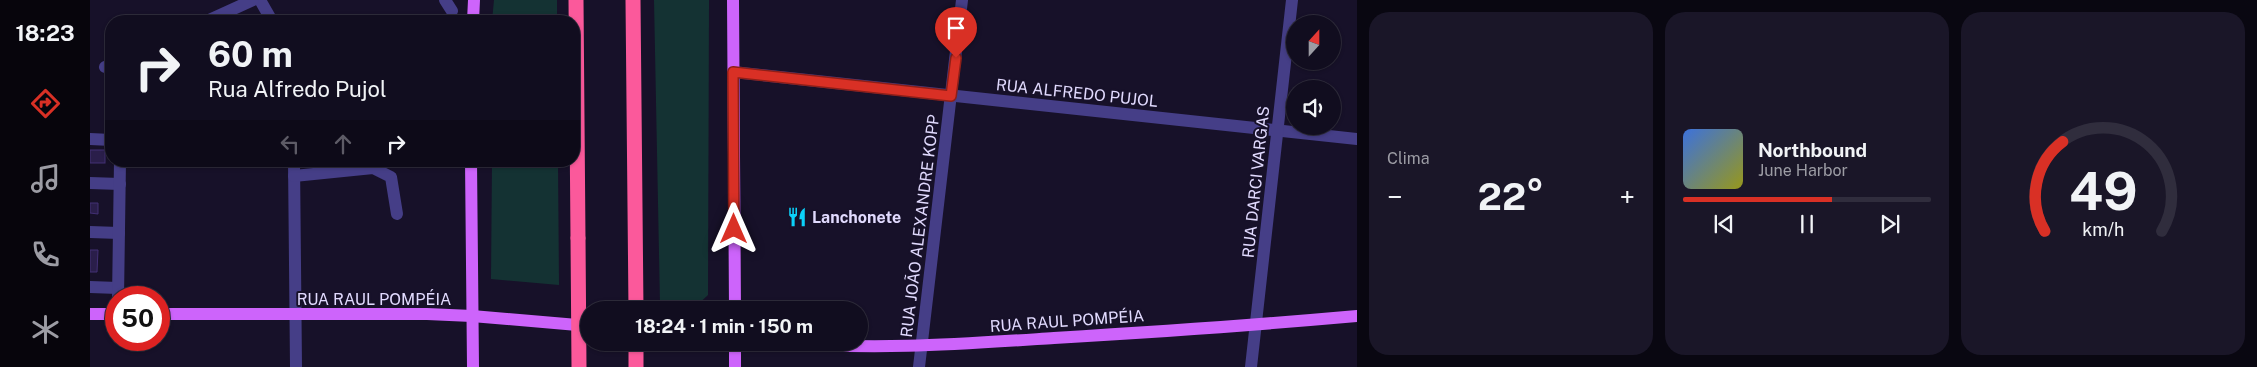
<!DOCTYPE html>
<html lang="pt">
<meta charset="utf-8">
<style>
:root{--surface:#110d1f;--page:#1a1628;--text:#f1f3f6;--muted:#9c9ca4;--line:#302d3d;--accent:#d93025}
body{margin:0;font-family:"Public Sans",sans-serif;background:var(--page);color:var(--text);height:100vh;display:flex;flex-direction:column;font-size:19px;white-space:nowrap}
*{box-sizing:border-box;margin:0}
p{font-size:16px;color:var(--muted)}
.icon{flex:none;width:28px;height:28px;fill:none;stroke:currentColor;stroke-width:2;stroke-linecap:round;stroke-linejoin:round}
.map{position:relative;flex:1;overflow:hidden}
.side{display:flex;flex-direction:column;gap:12px;padding:12px;background:#090711;width:900px}
.side>*{flex:none}
.top-card{position:absolute;left:15px;top:15px;width:475px;height:152px;border-radius:20px;box-shadow:0 1px 4px #0004,0 0 0 1px var(--line);background:#110d1f;color:var(--text);overflow:hidden}
.needle{width:32px;rotate:21deg}
.fabs{position:absolute;left:1196px;top:15px;display:grid;gap:10px}
.fabs a{display:grid;place-items:center;width:55px;height:55px;border-radius:50%;background:var(--surface);box-shadow:0 1px 4px #0004,0 0 0 1px var(--line);font-size:25px}
.speed{position:absolute;left:15px;top:286px;display:flex;gap:10px;font-size:25px;font-weight:700;text-align:center}
.speed>*{display:grid;place-content:center;width:65px;height:65px;border-radius:50%;background:var(--surface);box-shadow:0 1px 4px #0004,0 0 0 1px var(--line);line-height:1}
.speed .limit{border:8px solid #d22;background:#fff;color:#111}
.pin{position:absolute;display:grid;place-items:center;width:42px;height:42px;color:#fff;margin:-51px -21px;border-radius:50% 50% 50% 0;rotate:-45deg;box-shadow:0 0 5px #0007}
.pin .icon{rotate:45deg}
.me{position:absolute;width:55px;margin:-28px;rotate:0deg;stroke-linejoin:round;filter:drop-shadow(0 0 4px #0008)}
.turn{display:flex;align-items:center;gap:18px;height:105px;padding:0 20px;font-size:22px}
.turn .icon{width:65px;height:65px;stroke-width:2.5}
.turn b{display:block;font-size:35px;line-height:42px}
.lanes{display:flex;align-items:center;height:48px;padding:0 20px;background:#0003;justify-content:center;gap:25px;direction:ltr}
.lanes .off{opacity:.35}
.big{font-size:38px;font-weight:700;line-height:1.1}
.side .tile{flex:1;display:flex;flex-direction:column;justify-content:center;gap:8px;min-width:0;padding:0 18px;border-radius:20px;background:var(--page)}
.side .dial{align-items:center;gap:0}
.dial svg{height:130px;overflow:visible;fill:none;stroke:var(--line);stroke-width:7;stroke-linecap:round;text-anchor:middle}
.dial text{fill:var(--text);stroke:none}
.song{display:flex;align-items:center;gap:15px}
.cover{width:60px;height:60px;border-radius:8px;background:linear-gradient(135deg,hsl(220 70% 55%),hsl(60 70% 35%))}
.played{height:5px;border-radius:2px;background:linear-gradient(90deg,var(--accent) 60%,var(--line) 60%)}
.keys{display:flex;justify-content:space-around;direction:ltr}
.heat{display:flex;justify-content:space-between;align-items:center;font-size:28px;direction:ltr}
.side .tiles{flex:1;display:grid;gap:12px;grid-template-columns:repeat(3,1fr)}
.trip{position:absolute;left:490px;top:301px;width:288px;height:50px;border-radius:25px;background:var(--surface);box-shadow:0 1px 4px #0004,0 0 0 1px var(--line);font-weight:700;line-height:50px;text-align:center}
main{display:flex;flex:1;min-height:0}
.dock{display:flex;flex-direction:column;width:90px;justify-content:space-around;align-items:center;background:#07050c;color:var(--muted)}
.dock .icon{width:35px;height:35px}
.dock .active{color:var(--accent)}
.dock b{font-size:22px;color:var(--text)}
.map>svg:first-child{display:block}
.green{fill:#143233}
.building{fill:#2a1e4a;stroke:#433075}
.lines{fill:none;stroke-linecap:round;stroke-linejoin:round}
.minor{stroke:#453e87;stroke-width:12}
.major{stroke:#cd64fb;stroke-width:12}
.highway{stroke:#fb599b;stroke-width:15}
.highway-bridge{stroke:#fb599b;stroke-width:15}
.route-casing{stroke:#8d1f18;stroke-width:12}
.route{stroke:#d93025;stroke-width:9}
.labels{text-anchor:middle;dominant-baseline:central;stroke-width:4;stroke-linejoin:round;paint-order:stroke}
.street-label{font-size:16px;fill:#e1dafe;stroke:#171129}
.poi-label{font-size:16px;font-weight:bold;fill:#e1dafe;stroke:#171129;text-anchor:start}
</style>
<main>
<nav class="dock">
<b>18:23</b>
<svg class="icon active" aria-label="directions" viewBox="0 0 24 24"><path d="M12 3l9 9-9 9-9-9zM9 14v-3h6M13 9l2 2-2 2"/></svg>
<svg class="icon" aria-label="music" viewBox="0 0 24 24"><path d="M9 18V5l10-2v13"/><circle cx="6" cy="18" r="3"/><circle cx="16" cy="16" r="3"/></svg>
<svg class="icon" aria-label="phone" viewBox="0 0 24 24"><path d="M5 4h4l2 5-3 2q2 4 5 5l2-3 5 2v4C11 20 4 13 5 4z"/></svg>
<svg class="icon" aria-label="climate" viewBox="0 0 24 24"><path d="M12 3v18M4 7l16 10M4 17L20 7"/></svg>
</nav>
<div class="map">
<svg width="1267" height="367" viewBox="0 0 1267 367">
<rect width="100%" height="100%" fill="#171129"/>
<g class="green">
<path d="M404,0H467V21H402Z"/>
<path d="M564,0H619L618,295L605,307L570,304Z"/>
<path d="M402,161H468L469,285L401,279Z"/>
</g>
<g class="building">
<rect x="0" y="150" width="15" height="13"/>
<path d="M0,203H8V214L0,213Z"/>
<path d="M0,250H8L7,272H0Z"/>
</g>
<g class="lines">
<g class="minor">
<path d="M170,0L182,21"/>
<path d="M355,0L362,11"/>
<path d="M117,21L163,0"/>
<path d="M15,67L21,65"/>
<path d="M643,72L1267,139"/>
<path d="M0,139L21,140"/>
<path d="M204,161L206,367"/>
<path d="M204,176L283,168L301,177L307,214"/>
<path d="M0,183L30,184"/>
<path d="M0,232L29,233"/>
<path d="M0,287L28,288"/>
<path d="M28,298L30,161"/>
<path d="M829,367L872,0"/>
<path d="M1161,367L1202,0"/>
</g>
<g class="major">
<path d="M643,0L645,310"/>
<path d="M383,21L384,0"/>
<path d="M381,161L383,367"/>
<path d="M0,314H26"/>
<path d="M69,314H337L382,316L499,326"/>
<path d="M645,342V367"/>
<path d="M688,342C781,351 872,344 964,338C1065,332 1166,325 1267,316"/>
</g>
<g class="highway">
<path d="M486,0L488,238"/>
<path d="M543,0L546,310"/>
<path d="M546,342V367"/>
</g>
<path class="highway-bridge" d="M488,238L489,367"/>
</g>
<g class="lines">
<defs>
<path id="route" d="M644,229L643,72L861,96L866,58"/>
</defs>
<use href="#route" class="route-casing"/>
<use href="#route" class="route"/>
</g>
<defs>
<symbol id="restaurant-bare" viewBox="-9 -9 18 18"><path d="M-5-6h1v4h1v-4h1v4h1v-4h1v5L-1.5 .5V6h-2V.5L-5-1ZM5-6V6H3V1.5H1.5Q1.5-4 5-6Z" fill="#0cd1f9" stroke="#171129" stroke-width="2.5" paint-order="stroke"/></symbol>
</defs>
<g fill-rule="evenodd">
<use href="#restaurant-bare" x="693" y="203" width="28" height="28"/>
</g>
<g class="labels">
<g class="street-label">
<text transform="translate(987 93) rotate(6)">RUA ALFREDO PUJOL</text>
<text transform="translate(1166 182) rotate(-84)">RUA DARCI VARGAS</text>
<text transform="translate(830 226) rotate(-83)">RUA JOÃO ALEXANDRE KOPP</text>
<text x="284" y="299">RUA RAUL POMPÉIA</text>
<text transform="translate(977 321) rotate(-4)">RUA RAUL POMPÉIA</text>
</g>
<g class="poi-label">
<text x="722" y="217">Lanchonete</text>
</g>
</g>
</svg>
<div class="fabs">
<a><svg class="needle" viewBox="-14 -14 28 28"><path d="M0-13l5 13h-10z" fill="#e53935"/><path d="M0 13l5-13h-10z" fill="#9c9ca4"/></svg></a>
<a><svg class="icon" aria-label="sound" viewBox="0 0 24 24"><path d="M4 9h4l5-4v14l-5-4H4zM17 9q2 3 0 6"/></svg></a>
</div>
<div class="speed"><div class="limit">50</div></div>
<div class="pin" style="left:866px;top:58px;background:#d93025"><svg class="icon" aria-label="arrive" viewBox="0 0 24 24"><path d="M6 21V4h12l-3 4 3 4H6"/></svg></div>
<svg class="me" style="left:644px;top:229px" viewBox="-20 -20 40 40"><path d="M0-17L14 15 0 8-14 15z" fill="#d93025" stroke="#fff" stroke-width="4"/></svg>
<div class="trip">18:24 · 1 min · 150 m</div>
<div class="top-card">
<div class="turn"><svg class="icon" aria-label="right" viewBox="0 0 24 24"><path d="M7 20v-9h11M14 6l5 5-5 5"/></svg><div><b>60 m</b>Rua Alfredo Pujol</div></div>
<div class="lanes"><svg class="icon off" aria-label="left" viewBox="0 0 24 24"><path d="M17 20v-9H6M10 6l-5 5 5 5"/></svg><svg class="icon off" aria-label="ahead" viewBox="0 0 24 24"><path d="M12 20V5M6 11l6-6 6 6"/></svg><svg class="icon" aria-label="right" viewBox="0 0 24 24"><path d="M7 20v-9h11M14 6l5 5-5 5"/></svg></div>
</div>
</div>
<section class="side">
<div class="tiles">
<div class="tile"><p>Clima</p>
<div class="heat"><a>−</a><b class="big">22°</b><a>+</a></div>
</div>
<div class="tile">
<div class="song"><i class="cover"></i><div><b>Northbound</b><p>June Harbor</p></div></div>
<div class="played"></div>
<div class="keys"><svg class="icon" aria-label="previous" viewBox="0 0 24 24"><path d="M18 5L8 12l10 7zM5 5v14"/></svg><svg class="icon" aria-label="pause" viewBox="0 0 24 24"><path d="M8 5v14M16 5v14"/></svg><svg class="icon" aria-label="next" viewBox="0 0 24 24"><path d="M6 5l10 7-10 7zM19 5v14"/></svg></div>
</div>
<div class="tile dial"><svg viewBox="0 0 100 80">
<path d="M14 69A42 42 0 1 1 86 69"/>
<path d="M14 69A42 42 0 0 1 25 14" stroke="#d93025"/>
<text x="50" y="56" font-size="32" font-weight="700">49</text>
<text x="50" y="72" font-size="11">km/h</text>
</svg></div>
</div>
</section>
</main>
